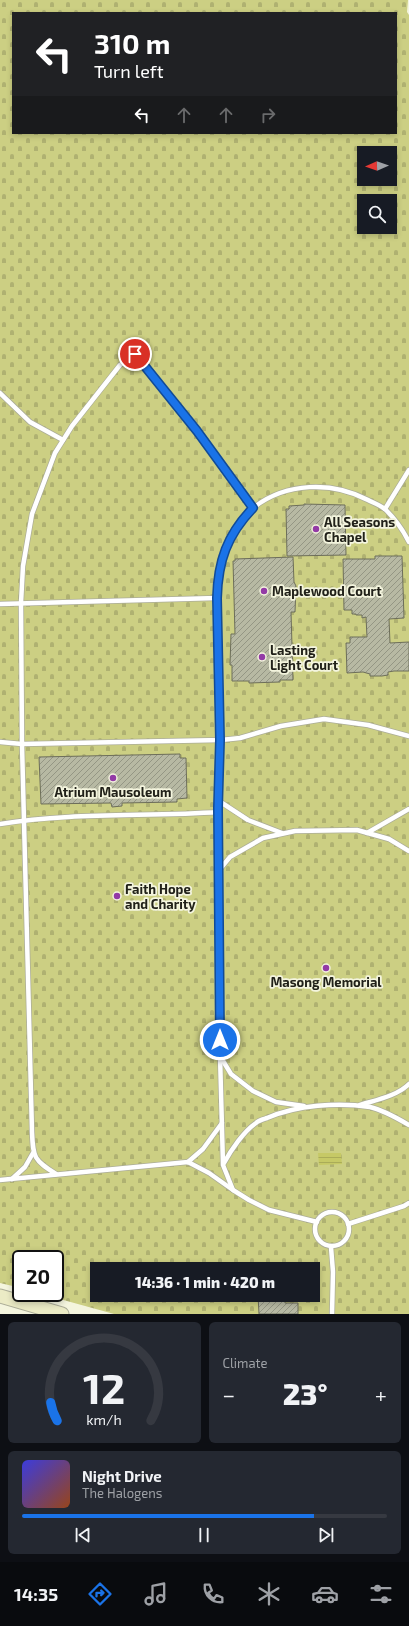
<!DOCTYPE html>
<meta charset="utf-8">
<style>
:root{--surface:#171b24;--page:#242831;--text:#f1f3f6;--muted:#9ea1a6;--line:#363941;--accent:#1a73e8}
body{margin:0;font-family:"Exo 2",sans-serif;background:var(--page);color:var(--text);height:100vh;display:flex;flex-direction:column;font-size:15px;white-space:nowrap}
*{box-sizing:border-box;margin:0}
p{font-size:13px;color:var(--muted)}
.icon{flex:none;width:22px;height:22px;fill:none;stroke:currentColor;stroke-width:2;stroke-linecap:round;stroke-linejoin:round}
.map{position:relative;height:1314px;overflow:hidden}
.side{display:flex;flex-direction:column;gap:8px;padding:8px;background:#0d0f14;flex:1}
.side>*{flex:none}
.guide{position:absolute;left:12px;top:12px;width:385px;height:122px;border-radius:0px;box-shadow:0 2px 6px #0003;background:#202124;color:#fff;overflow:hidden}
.needle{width:26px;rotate:268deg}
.tools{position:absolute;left:357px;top:146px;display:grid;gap:8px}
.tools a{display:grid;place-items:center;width:40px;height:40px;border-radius:0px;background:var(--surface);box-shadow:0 2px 6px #0003;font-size:20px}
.speed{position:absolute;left:12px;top:1250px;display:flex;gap:8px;font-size:20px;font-weight:700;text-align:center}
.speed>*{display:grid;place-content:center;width:52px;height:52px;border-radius:50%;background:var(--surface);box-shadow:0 2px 6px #0003;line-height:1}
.speed .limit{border:2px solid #111;border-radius:6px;background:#fff;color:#111}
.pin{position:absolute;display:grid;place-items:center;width:34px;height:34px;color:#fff;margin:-17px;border:2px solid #fff;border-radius:50%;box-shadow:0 1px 4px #0007}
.me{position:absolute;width:44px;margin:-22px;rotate:0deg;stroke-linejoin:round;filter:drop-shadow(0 0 3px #0008)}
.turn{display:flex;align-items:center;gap:14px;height:84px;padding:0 16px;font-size:18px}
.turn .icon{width:52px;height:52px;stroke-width:2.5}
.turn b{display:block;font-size:28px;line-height:34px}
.lanes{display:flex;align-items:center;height:38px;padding:0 16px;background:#0003;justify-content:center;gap:20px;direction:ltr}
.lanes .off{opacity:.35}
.big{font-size:30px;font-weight:800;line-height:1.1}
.side .card{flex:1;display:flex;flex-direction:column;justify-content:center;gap:6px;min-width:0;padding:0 14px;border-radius:6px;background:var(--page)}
.side .dial{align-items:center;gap:0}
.dial svg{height:104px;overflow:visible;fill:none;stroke:var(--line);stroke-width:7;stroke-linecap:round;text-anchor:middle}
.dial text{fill:var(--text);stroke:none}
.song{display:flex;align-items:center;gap:12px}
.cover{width:48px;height:48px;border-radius:6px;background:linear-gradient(135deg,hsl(240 70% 55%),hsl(20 70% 35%))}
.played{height:4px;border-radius:2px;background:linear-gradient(90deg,var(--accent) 80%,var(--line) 80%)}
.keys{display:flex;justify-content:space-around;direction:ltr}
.heat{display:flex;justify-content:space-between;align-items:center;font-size:22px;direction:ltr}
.side .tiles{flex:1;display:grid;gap:8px;grid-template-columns:1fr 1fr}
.card:last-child{grid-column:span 2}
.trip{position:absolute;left:90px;top:1262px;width:230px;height:40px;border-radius:0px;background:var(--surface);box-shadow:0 2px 6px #0003;font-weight:800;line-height:40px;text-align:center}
.tabs{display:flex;height:64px;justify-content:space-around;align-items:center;background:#090b0e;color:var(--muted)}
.tabs .icon{width:28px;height:28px}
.tabs .active{color:var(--accent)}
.tabs b{font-size:18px;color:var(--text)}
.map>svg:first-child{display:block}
.cemetery{fill:url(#cemetery-stones);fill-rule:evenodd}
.water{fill:url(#water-rules)}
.building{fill:url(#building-hatch);stroke:#6d6e5a}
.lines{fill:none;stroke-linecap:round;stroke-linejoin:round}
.lane-casing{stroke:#acad98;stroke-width:6}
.secondary-casing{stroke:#acad98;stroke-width:15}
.lane{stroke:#fff;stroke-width:4.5}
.secondary{stroke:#ebebc5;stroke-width:13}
.route-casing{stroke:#114b97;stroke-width:10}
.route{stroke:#1a73e8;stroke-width:7}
.poi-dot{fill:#933aa6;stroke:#f4f5de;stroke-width:1.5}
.labels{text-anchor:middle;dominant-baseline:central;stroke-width:3.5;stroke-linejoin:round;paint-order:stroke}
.poi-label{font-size:13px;font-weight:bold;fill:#212119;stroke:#f4f5de;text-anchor:start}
</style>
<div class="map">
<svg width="409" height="1314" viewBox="0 0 409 1314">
<defs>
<pattern id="cemetery-stones" width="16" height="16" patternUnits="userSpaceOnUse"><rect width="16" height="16" fill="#cccf83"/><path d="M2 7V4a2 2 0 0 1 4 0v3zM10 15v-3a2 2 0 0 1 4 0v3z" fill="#afb171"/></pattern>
<pattern id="water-rules" width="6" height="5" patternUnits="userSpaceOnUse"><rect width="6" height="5" fill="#c6c966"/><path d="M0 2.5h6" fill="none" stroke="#aaac58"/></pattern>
<pattern id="building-hatch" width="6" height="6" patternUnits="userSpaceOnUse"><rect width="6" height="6" fill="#b7b9a3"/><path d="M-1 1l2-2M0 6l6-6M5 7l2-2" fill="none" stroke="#949684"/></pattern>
</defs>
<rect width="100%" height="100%" fill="#f4f5de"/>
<path class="cemetery" d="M0,0H408L407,12L409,15V1314H114L38,1293H55V1259H21V1288L0,1283ZM13,13H396V133H13ZM364,153H390V179H364ZM364,201H390V227H364ZM97,1269H313V1295H97Z"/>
<path class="water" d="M318,1153H341L342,1164L319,1165Z"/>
<g class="building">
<path d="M304,504L345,505L346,555L287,556L286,509H289V506L304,505Z"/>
<path d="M375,556H402L404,618L389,619L390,643L409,642V671H394L388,672V675L382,676H370V674L363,672L347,673L346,643H350V637H367L366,617L362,618V615H356V614H352V610H344L343,559H375Z"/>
<path d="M293,557L294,582L296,586L295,612H291L293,680H280V682L249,683V681H232V665H230L231,634H235L233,561H235V559Z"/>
<path d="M180,754V758H186L187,798L177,799V802L122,803V806L112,807L111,803L41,804L39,757Z"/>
<path d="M258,1295H285V1303H298V1314H259Z"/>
</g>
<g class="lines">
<defs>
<g id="lane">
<path d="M0,393L30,422L63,440"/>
<path d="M385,509L409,470"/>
<path d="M0,604L217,598C218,566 226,530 253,508C286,482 332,481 368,500C374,503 382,506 386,510C396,520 403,530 409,542"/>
<path d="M0,742L22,744L221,740L217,598"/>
<path d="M219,801L248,820L282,833"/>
<path d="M0,824C72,812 146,817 219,812"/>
<path d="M367,833L409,809"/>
<path d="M220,869L230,857L263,838L295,831L357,830L389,839L409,851"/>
<path d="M220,1056L231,1074L253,1091L276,1102L304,1106"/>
<path d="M360,1105C376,1100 397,1096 409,1084"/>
<path d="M188,1162L203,1149L222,1123"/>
<path d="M224,1163C231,1150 244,1131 256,1123C259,1120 264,1119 267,1118C297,1105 338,1102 370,1107C383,1110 397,1118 409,1125"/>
<path d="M56,1174C34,1160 33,1158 32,1132L22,744L21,603L23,566L32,514L55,453L72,426L120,365L135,354L197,431L253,508"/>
<path d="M12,1179L25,1167L33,1153"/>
<path d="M0,1180L188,1162L209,1173L233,1190"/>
<circle cx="332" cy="1229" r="17"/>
<path d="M317,1222L269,1210L249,1200L233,1190L223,1165L220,1055L218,808L221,740L240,738L281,726L324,719L368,725L409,736"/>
<path d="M348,1224L404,1206L409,1203"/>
<path d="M331,1247L333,1272L332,1314"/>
</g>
<path id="secondary" d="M0,1296L62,1314"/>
</defs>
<use href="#lane" class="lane-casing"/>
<use href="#secondary" class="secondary-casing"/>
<use href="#lane" class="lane"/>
<use href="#secondary" class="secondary"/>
</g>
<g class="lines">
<defs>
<path id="route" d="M135,354L197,431L253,508C227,535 218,561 217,598L220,740L218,808L220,1040"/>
</defs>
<use href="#route" class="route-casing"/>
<use href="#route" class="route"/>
</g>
<g class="poi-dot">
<circle cx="316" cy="529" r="4"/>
<circle cx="264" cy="591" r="4"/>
<circle cx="262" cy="657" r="4"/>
<circle cx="113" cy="778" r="4"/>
<circle cx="117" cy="896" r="4"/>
<circle cx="326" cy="968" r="4"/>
</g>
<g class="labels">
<g class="poi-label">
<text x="324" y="522">All Seasons<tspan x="324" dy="15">Chapel</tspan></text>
<text x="272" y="591">Maplewood Court</text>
<text x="270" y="650">Lasting<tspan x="270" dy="15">Light Court</tspan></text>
<text x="113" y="792" text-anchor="middle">Atrium Mausoleum</text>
<text x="125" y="889">Faith Hope<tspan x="125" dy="15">and Charity</tspan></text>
<text x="326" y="982" text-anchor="middle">Masong Memorial</text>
</g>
</g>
</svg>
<div class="tools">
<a><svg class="needle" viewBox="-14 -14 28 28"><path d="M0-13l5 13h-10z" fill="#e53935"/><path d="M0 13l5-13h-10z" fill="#9ea1a6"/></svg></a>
<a><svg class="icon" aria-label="search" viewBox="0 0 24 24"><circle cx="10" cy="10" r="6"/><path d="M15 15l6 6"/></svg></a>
</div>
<div class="speed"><div class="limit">20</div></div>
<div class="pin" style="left:135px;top:354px;background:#d93025"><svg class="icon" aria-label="arrive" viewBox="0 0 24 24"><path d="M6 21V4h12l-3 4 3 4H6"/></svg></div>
<svg class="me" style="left:220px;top:1040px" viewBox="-20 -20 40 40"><circle r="17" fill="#1a73e8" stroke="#fff" stroke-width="3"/><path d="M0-11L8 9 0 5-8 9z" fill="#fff"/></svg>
<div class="trip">14:36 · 1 min · 420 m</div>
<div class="guide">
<div class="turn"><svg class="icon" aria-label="left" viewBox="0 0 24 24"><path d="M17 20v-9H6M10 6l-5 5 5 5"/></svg><div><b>310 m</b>Turn left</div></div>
<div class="lanes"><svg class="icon" aria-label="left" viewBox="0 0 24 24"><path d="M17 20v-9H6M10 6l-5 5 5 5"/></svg><svg class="icon off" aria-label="ahead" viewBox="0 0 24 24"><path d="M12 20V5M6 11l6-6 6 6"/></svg><svg class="icon off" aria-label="ahead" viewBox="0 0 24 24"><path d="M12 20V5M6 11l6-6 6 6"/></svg><svg class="icon off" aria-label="right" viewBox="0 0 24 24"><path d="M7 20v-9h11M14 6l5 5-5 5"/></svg></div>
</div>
</div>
<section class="side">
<div class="tiles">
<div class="card dial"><svg viewBox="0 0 100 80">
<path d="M14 69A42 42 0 1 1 86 69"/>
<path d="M14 69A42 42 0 0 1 9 55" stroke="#1a73e8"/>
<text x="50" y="56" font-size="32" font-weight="700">12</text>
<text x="50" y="72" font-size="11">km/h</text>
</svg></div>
<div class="card"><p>Climate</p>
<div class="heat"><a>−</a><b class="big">23°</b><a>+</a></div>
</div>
<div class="card">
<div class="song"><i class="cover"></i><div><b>Night Drive</b><p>The Halogens</p></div></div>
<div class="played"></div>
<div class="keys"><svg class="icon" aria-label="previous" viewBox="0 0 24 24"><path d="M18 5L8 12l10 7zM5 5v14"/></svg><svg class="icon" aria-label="pause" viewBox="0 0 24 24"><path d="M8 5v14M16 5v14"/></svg><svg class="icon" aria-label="next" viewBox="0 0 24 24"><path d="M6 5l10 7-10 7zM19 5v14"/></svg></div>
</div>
</div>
</section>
<nav class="tabs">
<b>14:35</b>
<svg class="icon active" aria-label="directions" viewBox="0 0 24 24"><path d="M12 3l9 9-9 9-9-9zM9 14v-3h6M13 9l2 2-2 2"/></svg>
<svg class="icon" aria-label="music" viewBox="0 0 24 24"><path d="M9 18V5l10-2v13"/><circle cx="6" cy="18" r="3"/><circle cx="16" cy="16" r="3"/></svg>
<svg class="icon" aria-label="phone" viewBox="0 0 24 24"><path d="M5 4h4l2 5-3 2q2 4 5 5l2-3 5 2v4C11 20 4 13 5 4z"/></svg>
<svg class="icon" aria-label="climate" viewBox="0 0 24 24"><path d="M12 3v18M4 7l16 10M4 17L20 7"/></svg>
<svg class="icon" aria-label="car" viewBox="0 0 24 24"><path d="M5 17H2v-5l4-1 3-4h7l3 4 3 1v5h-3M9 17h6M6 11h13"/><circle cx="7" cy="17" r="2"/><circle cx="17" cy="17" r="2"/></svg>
<svg class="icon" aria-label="filters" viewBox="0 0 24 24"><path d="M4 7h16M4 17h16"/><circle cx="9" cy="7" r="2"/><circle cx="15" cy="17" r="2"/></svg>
</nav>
